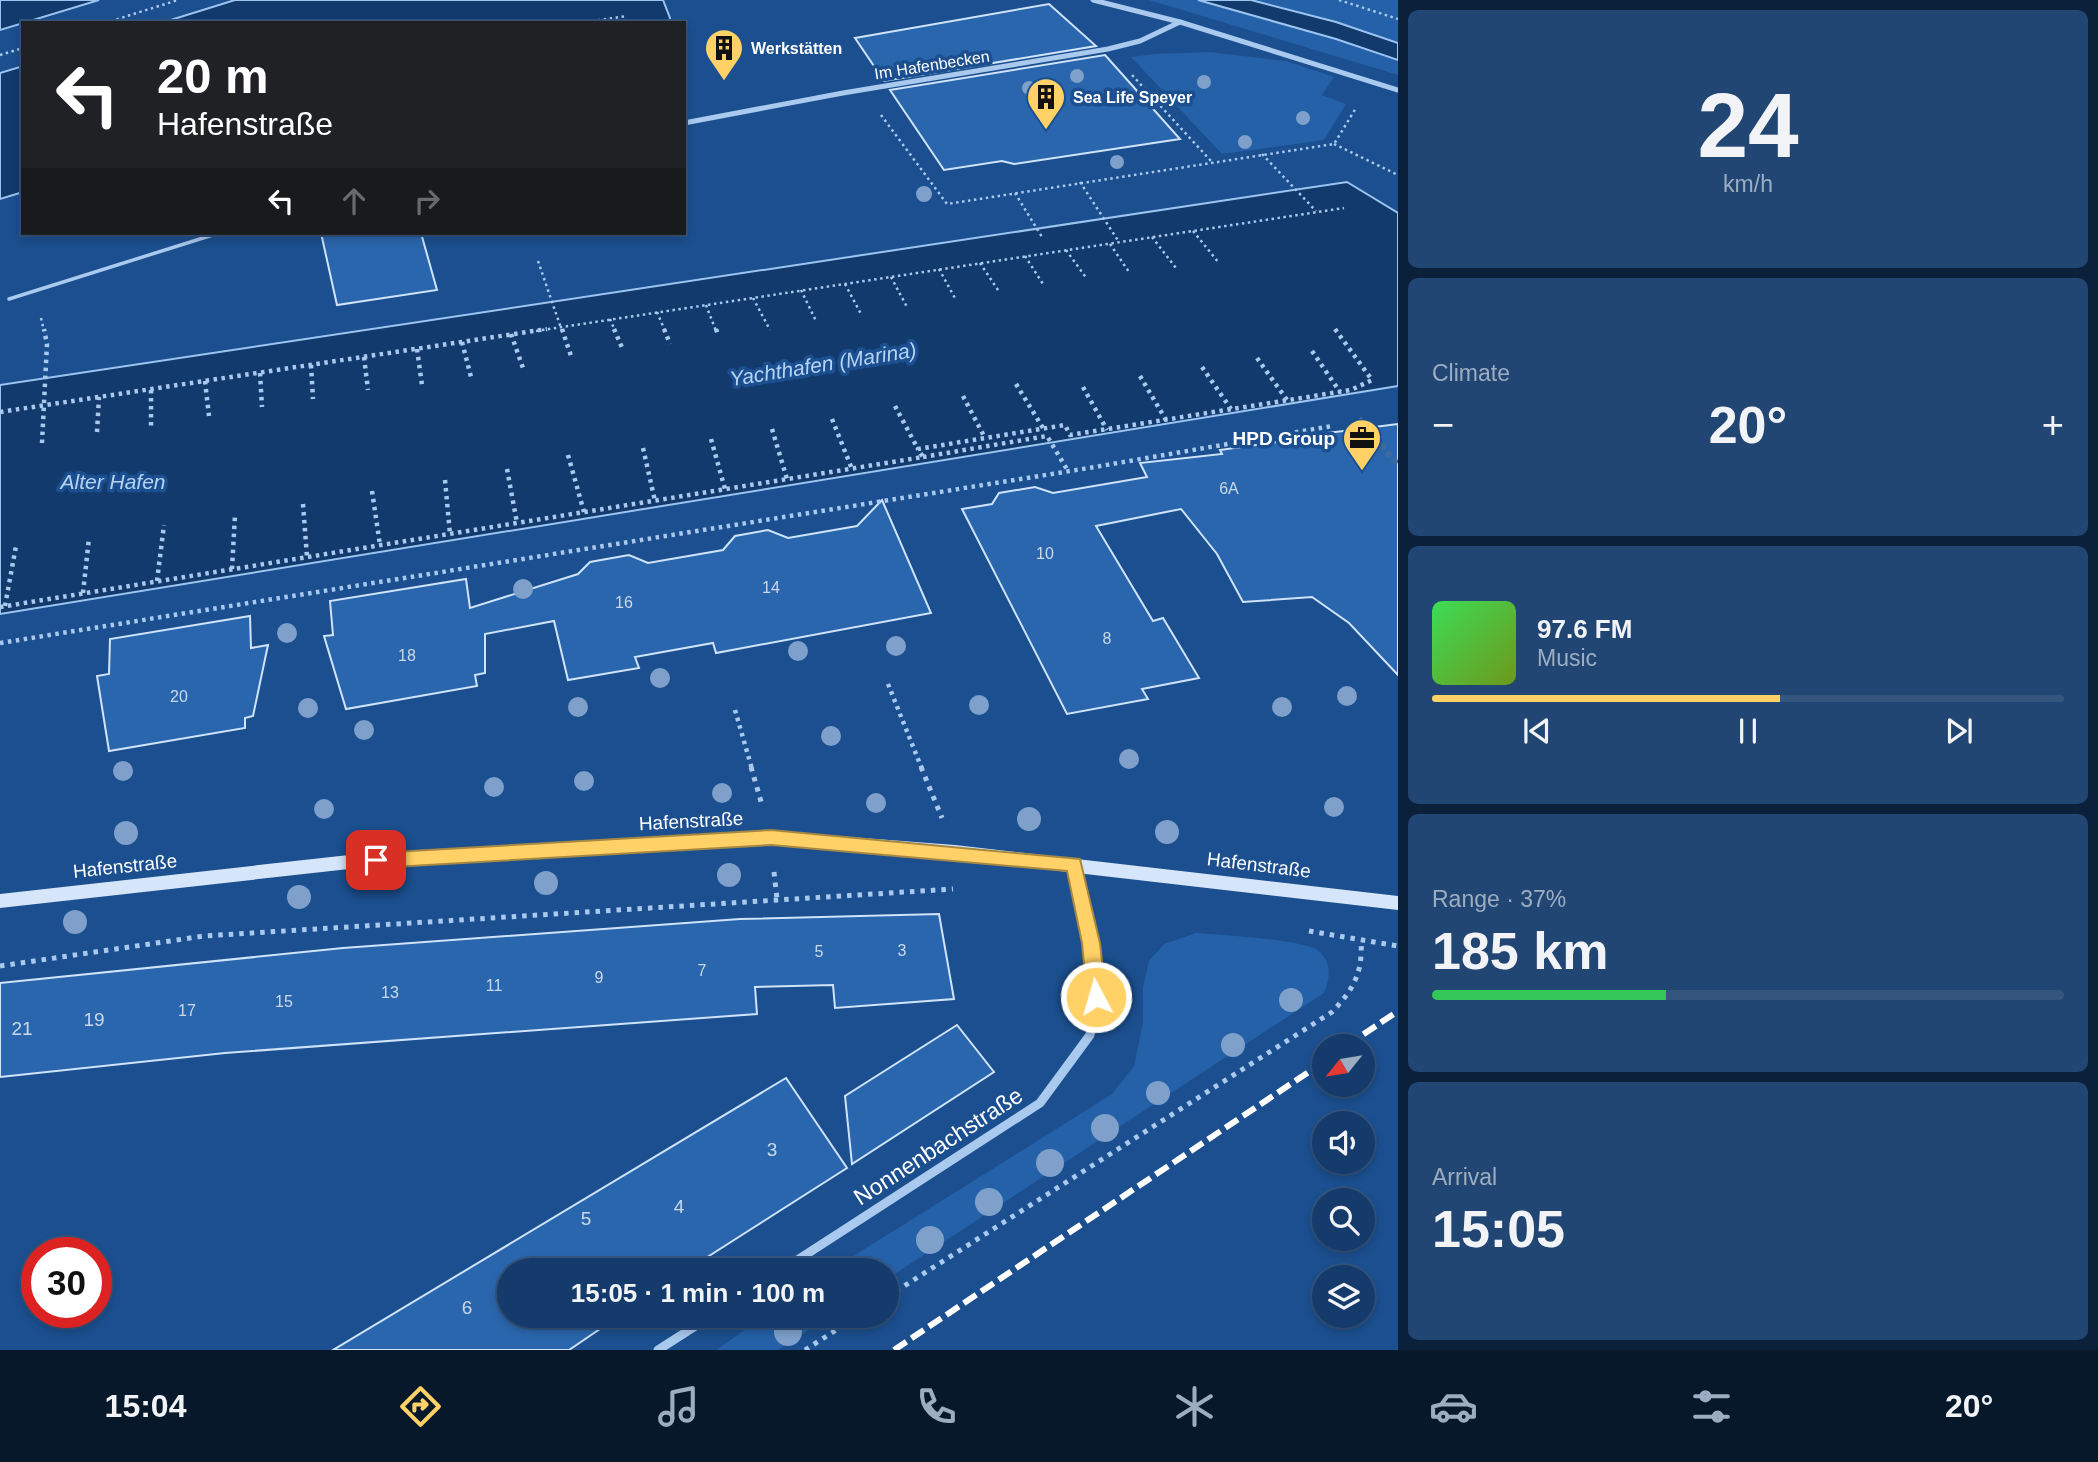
<!DOCTYPE html>
<meta charset="utf-8">
<style>
:root{--surface:#143b6b;--page:#214673;--text:#f1f3f6;--muted:#9dadc1;--line:#33557e;--accent:#ffd166}
body{margin:0;font-family:Arial,sans-serif;background:var(--page);color:var(--text);height:100vh;display:flex;flex-direction:column;font-size:26px;white-space:nowrap}
*{box-sizing:border-box;margin:0}
p{font-size:23px;color:var(--muted)}
.icon{flex:none;width:38px;height:38px;fill:none;stroke:currentColor;stroke-width:2;stroke-linecap:round;stroke-linejoin:round}
.map{position:relative;flex:1;overflow:hidden}
.sheet{display:flex;flex-direction:column;gap:10px;padding:10px;background:#0b203b;width:700px}
.sheet>*{flex:none}
.banner{position:absolute;left:21px;top:21px;width:665px;height:214px;border-radius:0px;box-shadow:0 4px 10px #0003,0 0 0 2px var(--line);background:#202124;color:#fff;overflow:hidden}
.needle{width:46px;rotate:240deg}
.buttons{position:absolute;left:1312px;top:1034px;display:grid;gap:14px}
.buttons a{display:grid;place-items:center;width:63px;height:63px;border-radius:50%;background:var(--surface);box-shadow:0 4px 10px #0003,0 0 0 2px var(--line);font-size:35px}
.speed{position:absolute;left:21px;top:1237px;display:flex;gap:14px;font-size:35px;font-weight:700;text-align:center}
.speed>*{display:grid;place-content:center;width:91px;height:91px;border-radius:50%;background:var(--surface);box-shadow:0 4px 10px #0003,0 0 0 2px var(--line);line-height:1}
.speed .limit{border:10px solid #d22;background:#fff;color:#111}
.pin{position:absolute;display:grid;place-items:center;width:60px;height:60px;color:#fff;margin:-30px;border-radius:14px;box-shadow:0 4px 10px #0006}
.me{position:absolute;width:77px;margin:-38px;rotate:354deg;stroke-linejoin:round;filter:drop-shadow(0 0 5px #0008)}
.turn{display:flex;align-items:center;gap:24px;height:147px;padding:0 21px;font-size:32px}
.turn .icon{width:91px;height:91px;stroke-width:2.5}
.turn b{display:block;font-size:49px;line-height:60px}
.lanes{display:flex;align-items:center;height:66px;padding:0 21px;background:#0003;justify-content:center;gap:35px;direction:ltr}
.lanes .off{opacity:.35}
.big{font-size:52px;font-weight:800;line-height:1.1}
.sheet .widget{flex:1;display:flex;flex-direction:column;justify-content:center;gap:10px;min-width:0;padding:0 24px;border-radius:10px;background:var(--page)}
.sheet .dial{align-items:center;gap:0}
.dial b{font-size:91px;line-height:1}
.song{display:flex;align-items:center;gap:21px}
.cover{width:84px;height:84px;border-radius:10px;background:linear-gradient(135deg,hsl(130 70% 55%),hsl(80 70% 35%))}
.played{height:7px;border-radius:4px;background:linear-gradient(90deg,var(--accent) 55%,var(--line) 55%)}
.keys{display:flex;justify-content:space-around;direction:ltr}
.heat{display:flex;justify-content:space-between;align-items:center;font-size:38px;direction:ltr}
.charge{height:10px;border-radius:5px;background:linear-gradient(90deg,#34c759 37%,var(--line) 0)}
.trip{position:absolute;left:497px;top:1258px;width:402px;height:70px;border-radius:35px;background:var(--surface);box-shadow:0 4px 10px #0003,0 0 0 2px var(--line);font-weight:800;line-height:70px;text-align:center}
.tab-bar{display:flex;height:112px;justify-content:space-around;align-items:center;background:#08182b;color:var(--muted)}
.tab-bar .icon{width:49px;height:49px}
.tab-bar .selected{color:var(--accent)}
.tab-bar b{font-size:32px;color:var(--text)}
main{display:flex;flex:1;min-height:0}
.map>svg:first-child{display:block}
.green{fill:#2461a8}
.water{fill:#123a6d;stroke:#9cc4f0;stroke-width:2}
.building{fill:#2a66ad;stroke:#cfe3fa;stroke-width:2}
.lines{fill:none;stroke-linecap:round;stroke-linejoin:round}
.street-tunnel{stroke:#3d69a0;stroke-width:6;stroke-dasharray:6 3.5;stroke-linecap:butt}
.path-far2{stroke:#a9c9ee;stroke-width:2.5;stroke-dasharray:2.5 3.5;stroke-linecap:butt}
.path-far1{stroke:#a9c9ee;stroke-width:4.5;stroke-dasharray:3.5 4.5;stroke-linecap:butt}
.path{stroke:#a9c9ee;stroke-width:5;stroke-dasharray:4.5 6;stroke-linecap:butt}
.lane{stroke:#a9c9ee;stroke-width:3.5}
.street-far2{stroke:#a9c9ee;stroke-width:5}
.street-far1{stroke:#a9c9ee;stroke-width:6}
.street{stroke:#a9c9ee;stroke-width:9}
.secondary{fill:#d6e6fa;fill-rule:evenodd}
.rail{stroke:#fff;stroke-width:6;stroke-dasharray:15 6;stroke-linecap:butt}
.tree{fill:#7ea0ca}
.route{fill:#ffd166;stroke:#a68842;stroke-width:2}
.labels{text-anchor:middle;dominant-baseline:central;stroke-width:7;stroke-linejoin:round;paint-order:stroke}
.far-poi-label{font-size:16px;font-weight:bold;fill:#fff;stroke:#1b4f8f;text-anchor:start}
.far-street-label{font-size:16px;fill:#fff;stroke:#1b4f8f}
.number-label{font-size:16px;fill:#cad9ea}
.poi-label{font-size:19px;font-weight:bold;fill:#fff;stroke:#1b4f8f;text-anchor:end}
.street-label{font-size:19px;fill:#fff;stroke:#1b4f8f}
.near-number-label{font-size:19px;fill:#cad9ea}
.water-label{font-size:21px;font-style:italic;fill:#b5d3f5;stroke:#1b4f8f}
.near-street-label{font-size:23px;fill:#fff;stroke:#1b4f8f}
</style>
<main>
<div class="map">
<svg width="1398" height="1350" viewBox="0 0 1398 1350">
<rect width="100%" height="100%" fill="#1b4f8f"/>
<g class="green">
<path d="M1149,0H1198L1336,39L1398,60V75Z"/>
<path d="M1251,0H1398V43L1336,22Z"/>
<path d="M1209,52L1286,61L1334,77L1322,95L1346,104L1324,140L1222,154L1131,57L1155,54Z"/>
<path d="M1196,933C1219,935 1306,939 1320,952C1332,964 1330,979 1324,993L887,1279V1270H831L1112,1094L1134,1066L1143,1022V987L1149,961L1164,944Z"/>
<path d="M765,1316H830L778,1350H716Z"/>
</g>
<g class="water">
<path d="M0,0H99L0,30Z"/>
<path d="M235,0H663L670,18L668,23H161Z"/>
<path d="M1198,0H1251L1336,22L1398,43V60L1336,39Z"/>
<path d="M23,66V192L0,199V73Z"/>
<path d="M1347,182L1398,213V386L0,614V385Z"/>
</g>
<g class="building">
<path d="M1049,4L1096,46L884,81L855,38Z"/>
<path d="M1105,55L1180,139L1014,164L1002,161L944,170L890,90Z"/>
<path d="M321,233H421L437,290L337,305Z"/>
<path d="M1398,424V675L1349,623L1312,597L1243,602L1217,554L1181,509L1096,526L1153,621L1163,618L1199,678L1142,689L1148,699L1067,714L962,509L992,504L999,493L1035,487L1053,493L1147,477L1140,463L1222,454L1220,450L1312,437L1310,435L1360,429L1371,441L1377,442L1381,437L1374,427Z"/>
<path d="M882,500L931,613L716,653L713,643L635,657L639,668L568,680L554,621L485,634V673L475,675L477,686L346,709L324,636L333,635L330,601L466,579L470,608L578,574L590,562L629,555L648,563L723,550L735,536L768,530L788,538L857,526Z"/>
<path d="M250,616L251,648L268,645L253,716L245,718V728L109,751L97,676L109,674L110,639Z"/>
<path d="M939,914L954,999L835,1008L833,985L755,987L757,1014L225,1053L0,1077V983L343,948L740,919Z"/>
<path d="M957,1025L994,1072L852,1164L845,1096Z"/>
<path d="M786,1078L847,1168L687,1270H509V1316H619L569,1350H333Z"/>
</g>
<g class="lines">
<path class="street-tunnel" d="M1375,437L1398,465"/>
<g class="path-far2">
<path d="M1339,0L1398,19"/>
<path d="M105,23L178,0"/>
<path d="M580,23L627,16"/>
<path d="M0,55L23,48"/>
<path d="M1132,75L1211,161"/>
<path d="M881,115L947,204L1334,144L1356,108"/>
<path d="M1334,144L1398,175"/>
<path d="M1262,154L1316,211"/>
<path d="M1080,182L1119,242"/>
<path d="M1015,193L1042,237"/>
<path d="M1193,231L1219,263"/>
<path d="M1152,237L1176,268"/>
<path d="M1110,244L1129,272"/>
<path d="M1066,250L1087,279"/>
<path d="M1025,256L1043,284"/>
<path d="M538,261L562,331"/>
<path d="M980,263L1000,293"/>
<path d="M939,269L956,300"/>
<path d="M891,277L907,307"/>
<path d="M845,284L861,314"/>
<path d="M801,290L816,321"/>
<path d="M753,298L770,330"/>
<path d="M706,305L716,331"/>
<path d="M657,312L665,331"/>
<path d="M41,318L44,331"/>
<path d="M610,319L615,331"/>
<path d="M536,331L1344,208"/>
</g>
<g class="path-far1">
<path d="M562,329L572,359"/>
<path d="M614,329L623,350"/>
<path d="M664,329L670,344"/>
<path d="M716,329L718,335"/>
<path d="M511,334L523,368"/>
<path d="M462,342L471,377"/>
<path d="M417,349L422,385"/>
<path d="M1312,351L1340,392"/>
<path d="M364,357L368,390"/>
<path d="M1257,358L1287,400"/>
<path d="M311,365L313,399"/>
<path d="M1202,367L1231,409"/>
<path d="M260,373L262,407"/>
<path d="M1140,376L1166,420"/>
<path d="M205,381L209,416"/>
<path d="M1016,384L1043,428"/>
<path d="M1083,387L1107,430"/>
<path d="M151,390V427"/>
<path d="M963,396L985,438"/>
<path d="M895,406L918,449"/>
<path d="M0,412L547,329"/>
<path d="M832,419L852,469"/>
<path d="M772,429L787,479"/>
<path d="M97,432L99,397"/>
<path d="M711,439L725,489"/>
<path d="M42,443L47,344L44,329"/>
<path d="M643,448L655,501"/>
<path d="M568,455L584,512"/>
<path d="M923,457L1047,436L1068,471"/>
<path d="M507,469L517,523"/>
<path d="M445,480L450,534"/>
<path d="M372,491L380,545"/>
<path d="M303,504L307,557"/>
<path d="M232,569L235,515"/>
<path d="M157,581L164,525"/>
<path d="M83,593L89,538"/>
<path d="M5,606L16,546"/>
<path d="M0,607L923,457L918,449L1065,425L1070,435L1351,390L1372,380L1335,329"/>
<path d="M0,643L1089,468L1332,426"/>
<path d="M888,684L922,769"/>
<path d="M735,710L752,769"/>
</g>
<g class="path">
<path d="M751,767L762,805"/>
<path d="M921,767L942,818"/>
<path d="M774,872L777,899"/>
<path d="M1309,931L1398,946"/>
<path d="M0,966L204,936L953,889"/>
<path d="M887,1297L1332,1012C1354,989 1363,972 1361,940"/>
<path d="M805,1350L858,1316"/>
</g>
<path class="lane" d="M9,299L219,233"/>
<g class="street-far2">
<path d="M1093,0L1180,22L1398,90"/>
<path d="M684,123L843,93L1108,49L1140,41L1180,22"/>
</g>
<path class="street-far1" d="M1361,421L1375,437"/>
<g class="street">
<path d="M782,1270L1040,1103L1090,1035L1096,997L1091,943L1074,865"/>
<path d="M658,1350L711,1316"/>
</g>
<path class="secondary" d="M771,831L955,845L1398,896V910L955,859L771,845L349,869L0,908V894L349,855Z"/>
<g class="rail">
<path d="M1346,1046L1398,1011"/>
<path d="M894,1350L1325,1061"/>
</g>
</g>
<g class="tree">
<circle cx="1077" cy="76" r="7"/>
<circle cx="1204" cy="82" r="7"/>
<circle cx="1029" cy="88" r="7"/>
<circle cx="1303" cy="118" r="7"/>
<circle cx="1245" cy="142" r="7"/>
<circle cx="1117" cy="162" r="7"/>
<circle cx="924" cy="194" r="8"/>
<circle cx="523" cy="589" r="10"/>
<circle cx="287" cy="633" r="10"/>
<circle cx="896" cy="646" r="10"/>
<circle cx="798" cy="651" r="10"/>
<circle cx="660" cy="678" r="10"/>
<circle cx="1347" cy="696" r="10"/>
<circle cx="979" cy="705" r="10"/>
<circle cx="578" cy="707" r="10"/>
<circle cx="1282" cy="707" r="10"/>
<circle cx="308" cy="708" r="10"/>
<circle cx="364" cy="730" r="10"/>
<circle cx="831" cy="736" r="10"/>
<circle cx="1129" cy="759" r="10"/>
<circle cx="123" cy="771" r="10"/>
<circle cx="584" cy="781" r="10"/>
<circle cx="494" cy="787" r="10"/>
<circle cx="722" cy="793" r="10"/>
<circle cx="876" cy="803" r="10"/>
<circle cx="1334" cy="807" r="10"/>
<circle cx="324" cy="809" r="10"/>
<circle cx="1029" cy="819" r="12"/>
<circle cx="1167" cy="832" r="12"/>
<circle cx="126" cy="833" r="12"/>
<circle cx="729" cy="875" r="12"/>
<circle cx="546" cy="883" r="12"/>
<circle cx="299" cy="897" r="12"/>
<circle cx="75" cy="922" r="12"/>
<circle cx="1291" cy="1000" r="12"/>
<circle cx="1233" cy="1045" r="12"/>
<circle cx="1158" cy="1093" r="12"/>
<circle cx="1105" cy="1128" r="14"/>
<circle cx="1050" cy="1163" r="14"/>
<circle cx="989" cy="1202" r="14"/>
<circle cx="930" cy="1240" r="14"/>
<circle cx="788" cy="1332" r="14"/>
</g>
<path class="route" d="M771,830L1080,859L1100,943L1106,997L1103,1003L1096,1005L1090,1003L1087,997L1082,943L1067,871L771,845L376,868L370,866L367,860L370,855L376,853Z"/>
<defs>
<symbol id="building-pin" viewBox="-11 -11 22 30"><path d="M0 17L-7.5 6A9.5 9.5 0 1 1 7.5 6Z" fill="#ffd166" stroke="#1b4f8f"/><path d="M-4-6H4V6H1V3H-1V6H-4ZM-2.5-4.3h1.7v1.8h-1.7ZM.8-4.3h1.7v1.8H.8ZM-2.5-1h1.7V.8h-1.7ZM.8-1h1.7V.8H.8Z" fill="#111"/></symbol>
<symbol id="office-pin" viewBox="-11 -11 22 30"><path d="M0 17L-7.5 6A9.5 9.5 0 1 1 7.5 6Z" fill="#ffd166" stroke="#1b4f8f"/><path d="M-6-3h4V-5.5h4V-3h4V5H-6ZM-1-4.5V-3h2v-1.5ZM-6 0V1H6V0Z" fill="#111"/></symbol>
</defs>
<g fill-rule="evenodd">
<use href="#building-pin" x="702" y="26" width="44" height="60"/>
<use href="#building-pin" x="1024" y="75" width="44" height="60"/>
<use href="#office-pin" x="1340" y="416" width="44" height="60"/>
</g>
<g class="labels">
<g class="far-poi-label">
<text x="751" y="48">Werkstätten</text>
<text x="1073" y="97">Sea Life Speyer</text>
</g>
<g class="far-street-label">
<text transform="translate(932 65) rotate(-9)">Im Hafenbecken</text>
</g>
<g class="number-label">
<text x="1229" y="488">6A</text>
<text x="1045" y="553">10</text>
<text x="771" y="587">14</text>
<text x="624" y="602">16</text>
<text x="1107" y="638">8</text>
<text x="407" y="655">18</text>
<text x="179" y="696">20</text>
<text x="902" y="950">3</text>
<text x="819" y="951">5</text>
<text x="702" y="970">7</text>
<text x="599" y="977">9</text>
<text x="494" y="985">11</text>
<text x="390" y="992">13</text>
<text x="284" y="1001">15</text>
<text x="187" y="1010">17</text>
</g>
<g class="poi-label">
<text x="1335" y="438">HPD Group</text>
</g>
<g class="street-label">
<text transform="translate(691 821) rotate(-3)">Hafenstraße</text>
<text transform="translate(1259 865) rotate(7)">Hafenstraße</text>
<text transform="translate(125 866) rotate(-6)">Hafenstraße</text>
</g>
<g class="near-number-label">
<text x="94" y="1019">19</text>
<text x="22" y="1028">21</text>
<text x="772" y="1149">3</text>
<text x="679" y="1206">4</text>
<text x="586" y="1218">5</text>
<text x="467" y="1307">6</text>
</g>
<g class="water-label">
<text transform="translate(823 364) rotate(-9)">Yachthafen (Marina)</text>
<text x="113" y="481">Alter Hafen</text>
</g>
<g class="near-street-label">
<text transform="translate(938 1146) rotate(-33)">Nonnenbachstraße</text>
</g>
</g>
</svg>
<div class="buttons">
<a><svg class="needle" viewBox="-14 -14 28 28"><path d="M0-13l5 13h-10z" fill="#e53935"/><path d="M0 13l5-13h-10z" fill="#9dadc1"/></svg></a>
<a><svg class="icon" aria-label="sound" viewBox="0 0 24 24"><path d="M4 9h4l5-4v14l-5-4H4zM17 9q2 3 0 6"/></svg></a>
<a><svg class="icon" aria-label="search" viewBox="0 0 24 24"><circle cx="10" cy="10" r="6"/><path d="M15 15l6 6"/></svg></a>
<a><svg class="icon" aria-label="layers" viewBox="0 0 24 24"><path d="M12 4l9 5-9 5-9-5zM3 14l9 5 9-5"/></svg></a>
</div>
<div class="speed"><div class="limit">30</div></div>
<div class="pin" style="left:376px;top:860px;background:#d93025"><svg class="icon" aria-label="arrive" viewBox="0 0 24 24"><path d="M6 21V4h12l-3 4 3 4H6"/></svg></div>
<svg class="me" style="left:1096px;top:997px" viewBox="-20 -20 40 40"><circle r="17" fill="#ffd166" stroke="#fff" stroke-width="3"/><path d="M0-11L8 9 0 5-8 9z" fill="#fff"/></svg>
<div class="trip">15:05 · 1 min · 100 m</div>
<div class="banner">
<div class="turn"><svg class="icon" aria-label="left" viewBox="0 0 24 24"><path d="M17 20v-9H6M10 6l-5 5 5 5"/></svg><div><b>20 m</b>Hafenstraße</div></div>
<div class="lanes"><svg class="icon" aria-label="left" viewBox="0 0 24 24"><path d="M17 20v-9H6M10 6l-5 5 5 5"/></svg><svg class="icon off" aria-label="ahead" viewBox="0 0 24 24"><path d="M12 20V5M6 11l6-6 6 6"/></svg><svg class="icon off" aria-label="right" viewBox="0 0 24 24"><path d="M7 20v-9h11M14 6l5 5-5 5"/></svg></div>
</div>
</div>
<section class="sheet">
<div class="widget dial"><b>24</b><p>km/h</p></div>
<div class="widget"><p>Climate</p>
<div class="heat"><a>−</a><b class="big">20°</b><a>+</a></div>
</div>
<div class="widget">
<div class="song"><i class="cover"></i><div><b>97.6 FM</b><p>Music</p></div></div>
<div class="played"></div>
<div class="keys"><svg class="icon" aria-label="previous" viewBox="0 0 24 24"><path d="M18 5L8 12l10 7zM5 5v14"/></svg><svg class="icon" aria-label="pause" viewBox="0 0 24 24"><path d="M8 5v14M16 5v14"/></svg><svg class="icon" aria-label="next" viewBox="0 0 24 24"><path d="M6 5l10 7-10 7zM19 5v14"/></svg></div>
</div>
<div class="widget"><p>Range · 37%</p><b class="big">185 km</b><div class="charge"></div></div>
<div class="widget"><p>Arrival</p><b class="big">15:05</b></div>
</section>
</main>
<nav class="tab-bar">
<b>15:04</b>
<svg class="icon selected" aria-label="directions" viewBox="0 0 24 24"><path d="M12 3l9 9-9 9-9-9zM9 14v-3h6M13 9l2 2-2 2"/></svg>
<svg class="icon" aria-label="music" viewBox="0 0 24 24"><path d="M9 18V5l10-2v13"/><circle cx="6" cy="18" r="3"/><circle cx="16" cy="16" r="3"/></svg>
<svg class="icon" aria-label="phone" viewBox="0 0 24 24"><path d="M5 4h4l2 5-3 2q2 4 5 5l2-3 5 2v4C11 20 4 13 5 4z"/></svg>
<svg class="icon" aria-label="climate" viewBox="0 0 24 24"><path d="M12 3v18M4 7l16 10M4 17L20 7"/></svg>
<svg class="icon" aria-label="car" viewBox="0 0 24 24"><path d="M5 17H2v-5l4-1 3-4h7l3 4 3 1v5h-3M9 17h6M6 11h13"/><circle cx="7" cy="17" r="2"/><circle cx="17" cy="17" r="2"/></svg>
<svg class="icon" aria-label="filters" viewBox="0 0 24 24"><path d="M4 7h16M4 17h16"/><circle cx="9" cy="7" r="2"/><circle cx="15" cy="17" r="2"/></svg>
<b>20°</b>
</nav>
